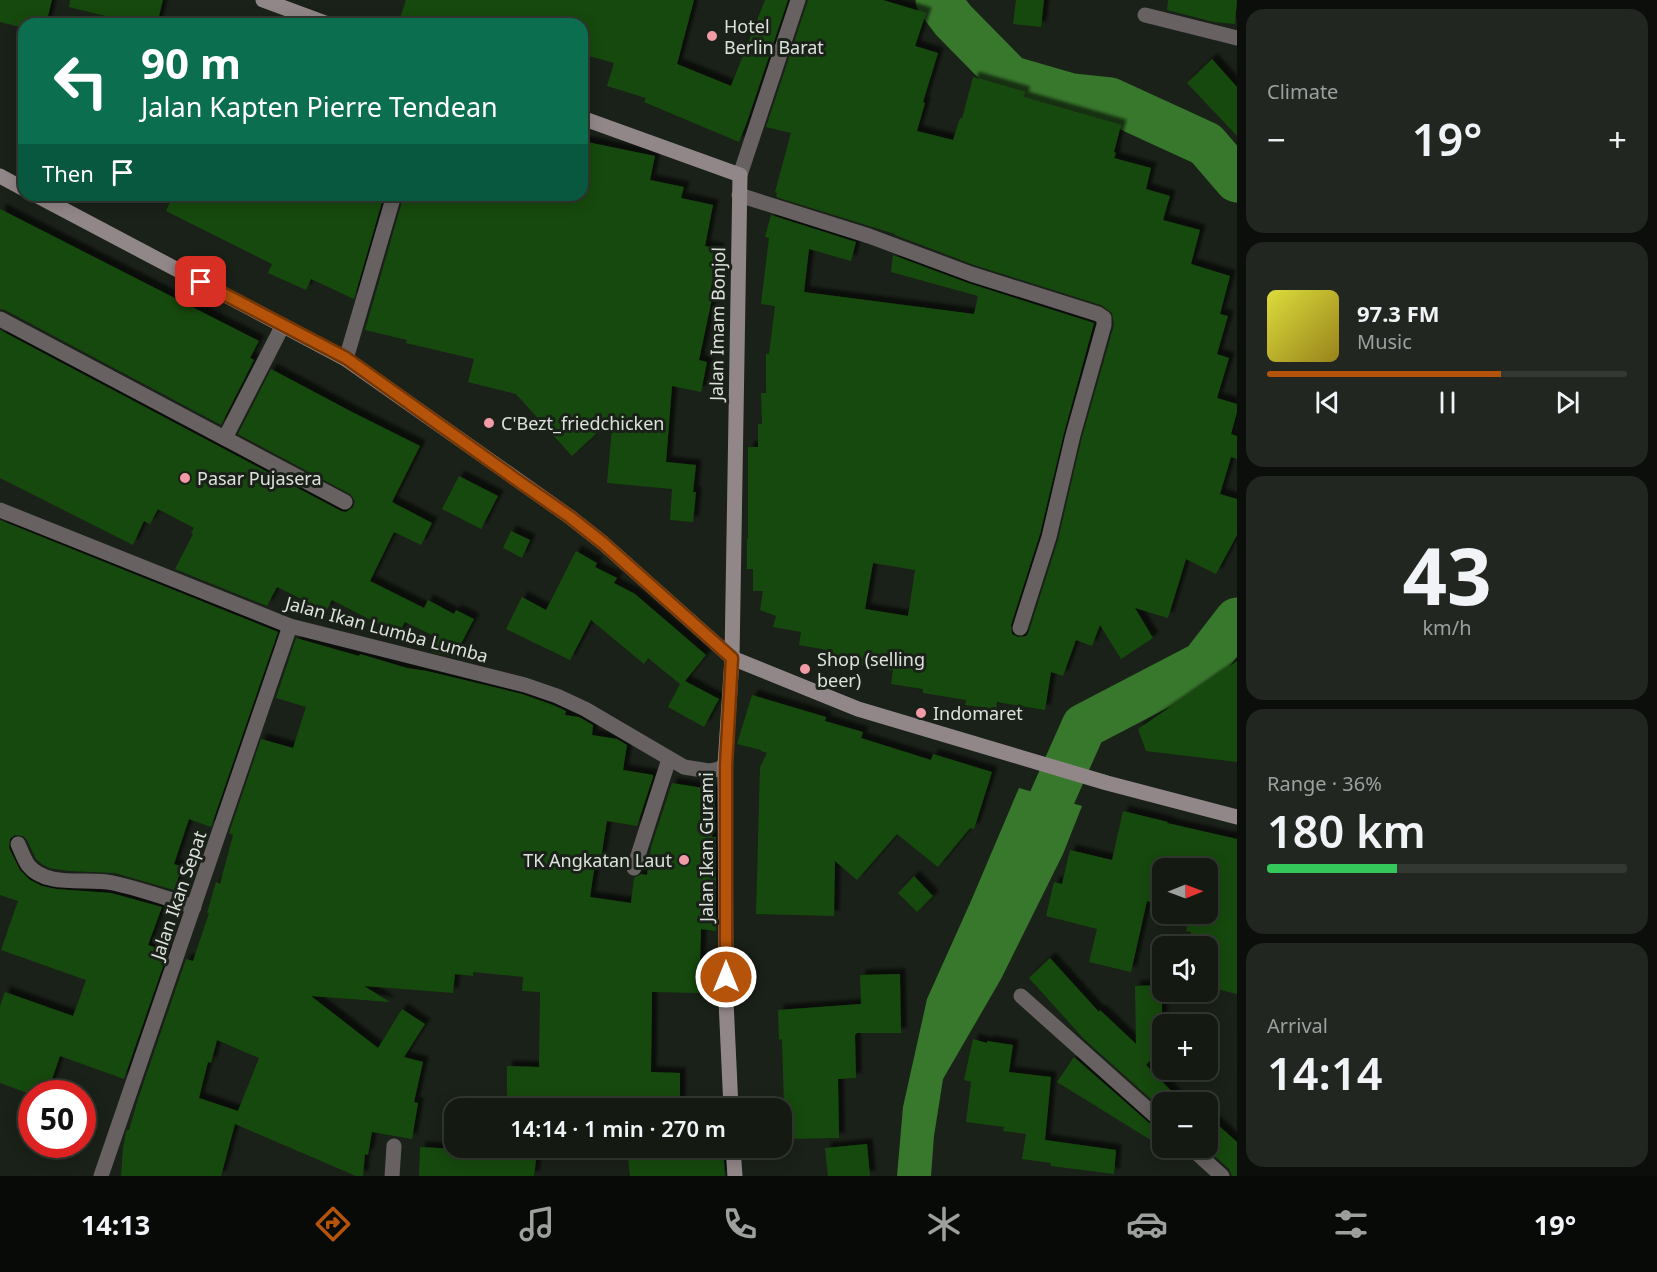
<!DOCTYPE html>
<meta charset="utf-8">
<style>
:root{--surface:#141912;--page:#212620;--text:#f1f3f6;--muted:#9da09f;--line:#333832;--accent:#b45309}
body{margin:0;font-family:"Noto Sans",sans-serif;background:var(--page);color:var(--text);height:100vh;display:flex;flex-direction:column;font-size:22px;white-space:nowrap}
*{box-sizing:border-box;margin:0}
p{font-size:20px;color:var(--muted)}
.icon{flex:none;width:33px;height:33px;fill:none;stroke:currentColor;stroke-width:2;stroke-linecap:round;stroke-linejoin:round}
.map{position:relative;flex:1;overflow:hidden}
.drawer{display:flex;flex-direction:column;gap:9px;padding:9px;background:#0b0e0a;width:420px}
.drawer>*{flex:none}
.top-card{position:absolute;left:18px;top:18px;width:570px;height:183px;border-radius:18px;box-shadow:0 3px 15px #0003,0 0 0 2px var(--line);background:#0b6e4f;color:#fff;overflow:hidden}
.needle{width:39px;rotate:89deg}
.controls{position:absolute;left:1152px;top:858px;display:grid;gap:12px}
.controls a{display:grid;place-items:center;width:66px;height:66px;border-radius:12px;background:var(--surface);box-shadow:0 3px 15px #0003,0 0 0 2px var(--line);font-size:30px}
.speed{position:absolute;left:18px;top:1080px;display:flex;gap:12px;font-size:30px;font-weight:700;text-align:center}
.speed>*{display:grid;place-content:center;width:78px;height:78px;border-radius:50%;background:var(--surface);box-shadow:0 3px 15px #0003,0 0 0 2px var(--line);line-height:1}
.speed .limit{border:9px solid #d22;background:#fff;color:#111}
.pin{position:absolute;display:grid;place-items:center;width:51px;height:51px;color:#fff;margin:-26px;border-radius:12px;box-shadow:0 3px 9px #0006}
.me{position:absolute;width:66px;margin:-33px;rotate:0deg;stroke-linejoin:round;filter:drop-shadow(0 0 4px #0008)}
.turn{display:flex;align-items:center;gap:21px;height:126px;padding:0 24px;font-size:27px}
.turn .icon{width:78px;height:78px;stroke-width:2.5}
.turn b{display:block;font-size:42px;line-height:51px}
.then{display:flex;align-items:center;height:57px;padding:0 24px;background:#0003;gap:12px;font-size:22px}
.big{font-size:45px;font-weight:600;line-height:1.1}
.drawer .tile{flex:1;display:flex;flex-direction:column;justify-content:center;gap:9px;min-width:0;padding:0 21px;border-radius:18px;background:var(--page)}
.drawer .dial{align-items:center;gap:0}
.dial b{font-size:78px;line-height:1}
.song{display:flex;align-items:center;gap:18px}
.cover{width:72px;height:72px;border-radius:9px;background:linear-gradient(135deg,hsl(60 70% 55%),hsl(50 70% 35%))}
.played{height:6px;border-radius:3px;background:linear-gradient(90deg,var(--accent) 65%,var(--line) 65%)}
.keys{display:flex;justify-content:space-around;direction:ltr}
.heat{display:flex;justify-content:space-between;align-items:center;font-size:33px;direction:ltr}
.charge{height:9px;border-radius:4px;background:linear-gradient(90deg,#34c759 36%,var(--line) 0)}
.trip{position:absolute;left:444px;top:1098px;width:348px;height:60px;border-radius:18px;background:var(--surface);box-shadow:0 3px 15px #0003,0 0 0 2px var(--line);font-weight:600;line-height:60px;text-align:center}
.menu{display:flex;height:96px;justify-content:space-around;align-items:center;background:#080a07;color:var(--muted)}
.menu .icon{width:42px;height:42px}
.menu .on{color:var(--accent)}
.menu b{font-size:27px;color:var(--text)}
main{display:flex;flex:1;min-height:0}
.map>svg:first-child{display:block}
.water{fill:#38782c}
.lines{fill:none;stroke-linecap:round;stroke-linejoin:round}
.river{stroke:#38782c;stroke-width:45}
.building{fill:#18480d;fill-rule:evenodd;filter:url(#shadow)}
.minor{stroke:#686162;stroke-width:15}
.secondary{stroke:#928788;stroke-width:15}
.route-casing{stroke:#753606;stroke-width:15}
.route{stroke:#b45309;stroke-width:10}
.poi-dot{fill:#f39aa7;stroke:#1a2118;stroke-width:2}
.labels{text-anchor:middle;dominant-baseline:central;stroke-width:6;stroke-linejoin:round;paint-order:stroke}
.poi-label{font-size:18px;fill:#dde2dc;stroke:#1a2118;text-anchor:start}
.street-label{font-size:18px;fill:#dde2dc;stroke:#1a2118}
</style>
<main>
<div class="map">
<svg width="1237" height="1176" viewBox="0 0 1237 1176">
<defs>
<filter id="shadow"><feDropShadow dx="5.5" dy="-5.5" stdDeviation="1.5" flood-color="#0009"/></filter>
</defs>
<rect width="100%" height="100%" fill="#1a2118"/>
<path class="water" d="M1019,788L1082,806L1063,854L1001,979L943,1079L934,1136L931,1176H897L903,1107L927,999L971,901Z"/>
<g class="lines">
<g class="river">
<path d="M938,0L953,20L1010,78L1072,96L1110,100L1206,144L1237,180"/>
<path d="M1027,854L1084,726L1203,664L1237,620"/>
</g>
</g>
<g class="building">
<path d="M0,0H52L46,24H24V28L0,22Z"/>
<path d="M70,0H163L157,24H137L69,7Z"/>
<path d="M406,0H694L677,64L731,86L765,0H788L747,122L739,142L644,102L646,98L607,86L614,63L582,54V24H398Z"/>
<path d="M808,0H883L926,13L915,46L938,53L923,102L925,103L917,131L953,140L960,118L962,119L973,77L1025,92L1023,97L1121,125L1114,152L1116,153L1114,158L1151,168L1146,189L1170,196L1163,220L1200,230L1191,264L1230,276L1220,314L1228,316L1217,354L1229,358L1217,398L1237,404V412L1231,434L1237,436V459L1231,457L1220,494L1237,499V535L1216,574L1186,559L1168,618L1135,608L1153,638L1121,659L1100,625L1092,646L1076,640L1063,676L1051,672L1045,710L997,702L996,709L965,705L966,700L923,693V689L891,684L893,670L849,663V666L825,662L827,650L799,645L801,632L773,627L776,616L760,610L763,591H753V569H747V539H748V447H758V424H762L761,393H766V354H769L775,306L761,304L769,238L765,237L771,215L856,242L851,261L809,249L804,292L974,314L978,296L891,272L893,255L968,283L1094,323L1064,433L1040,534L1011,625L1012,634L1018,637L1026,636L1029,631L1058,540L1082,437L1114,325L1112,313L1101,305L974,265L895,235V234L776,197L777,193L775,192L791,133L766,127ZM873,563L915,570L908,616L865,609Z"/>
<path d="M1016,0H1044L1041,27L1013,24Z"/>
<path d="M1168,0H1237L1235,24L1214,22L1167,10Z"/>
<path d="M1212,59L1237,87V136L1187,83Z"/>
<path d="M582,141L655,156L650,180L684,187L681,198L713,205L705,246L719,249L710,293L713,294L699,360L707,362L701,392L672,386L666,462L696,465L693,492H696L693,522L670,520L672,489L607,483L613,418L572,456L516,394L468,382L474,359L406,343L407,340L365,330L404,195H582Z"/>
<path d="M173,195H384L354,299L311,279L306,290L268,273L272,264L166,211Z"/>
<path d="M0,209L259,341L250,358L254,360L221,425L5,310L0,309Z"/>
<path d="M0,330L341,511L346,512L353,507L355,501L350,494L238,434L271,369L352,412L420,446L392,502L432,523L421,545L394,532L370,581L424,608L428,600L454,614L456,610L474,619L454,657L432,652L436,637L405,622L398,634L332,600L326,611L277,587L267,606L175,569L193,534L191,533L194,528L158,509L150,524L144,521L133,545L0,478Z"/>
<path d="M459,476L498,496L481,529L442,509Z"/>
<path d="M0,520L278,632L211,827L189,819L174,864L182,867L174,890L115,873L69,871L49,868L42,864L36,859L27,840L23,836L15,835L10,839L9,848L20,870L30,880L42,886L56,889L111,893L162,907L148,945L168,952L124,1079L60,1056L47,1094H30L0,1083V1006L5,992L73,1016L86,980L1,950L18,901L0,895Z"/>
<path d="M511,531L530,540L522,558L503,548Z"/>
<path d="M576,551L597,563L595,567L617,578L614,583L635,594L706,655L685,681L719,699L704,727L668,707L680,684L648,658L644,664L591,620L570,660L506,629L522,597L546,610Z"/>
<path d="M296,638L359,656L360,654L407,668L427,671L522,694L553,705L566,711L565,715L579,717L593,725L592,735L617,739L627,745L623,770L653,775V777L637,826L607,821L601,858L596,857L590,897L631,903L634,878L641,874L647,875L651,847L672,783L715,790V813L712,837H716V931L701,929L699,993L652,992L651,1072L680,1073V1106L617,1105V1101L534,1100V1105L507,1104V1066L539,1067L540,992L522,991L523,977L473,972V976L455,974L453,993L364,986L390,1002L311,996L378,1048L402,1009L425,1024L404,1057L423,1062L414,1102L418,1103L412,1139L372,1132L368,1155L365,1154L363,1176H356L235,1124L221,1176H121L123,1148L126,1132L127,1130H129L138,1099L186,959L193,961L209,913H207L216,882L220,884L233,835L229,833L261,739L293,748L306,707L276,698ZM217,1040L259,1058L238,1111L199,1098L208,1062L211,1063Z"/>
<path d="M1237,661V762L1146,751L1138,729Z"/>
<path d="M752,695L826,717L825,721L863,732L861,738L931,760L933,754L992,772L974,829L970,828L938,867L897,834L857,880L835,861L834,916L756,914L760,767L767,753L761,751V750L737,744Z"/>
<path d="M1123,811L1168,822L1167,823L1237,839V994L1208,987V946H1188L1191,932L1186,931L1190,914H1208V868H1162V905L1147,901L1131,972L1089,962L1097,929L1046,916L1054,882L1062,884L1070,850L1112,860Z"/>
<path d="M914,876L933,896L917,912L898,893Z"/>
<path d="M1050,958L1099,1012L1100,1010L1136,1044L1135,986L1162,985V1049L1146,1065L1182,1102H1162V1109L1084,1039L1029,978Z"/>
<path d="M900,974L901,1033H857L855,1035L856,1078L838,1079L839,1138L782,1139V1104H784L782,1039L779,1040L778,1010L861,1004L860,975Z"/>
<path d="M973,1039L987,1043V1041L1013,1045L1009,1072L1051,1077L1045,1140L1116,1150L1114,1174L1051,1166V1163L1022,1159L1026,1134L1003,1131L1004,1127L966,1122L971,1082L964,1080Z"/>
<path d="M1074,1057L1156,1129L1162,1131V1147L1057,1082Z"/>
<path d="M1208,1116L1237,1142V1176H1232L1229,1169L1208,1150Z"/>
<path d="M867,1144L870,1176H828L825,1148Z"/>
<path d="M420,1147L475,1150L476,1148H481L537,1153L534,1176H419Z"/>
<path d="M627,1148H723L725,1176H630Z"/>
</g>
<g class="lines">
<g class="minor">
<path d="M1145,15L1237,38"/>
<path d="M740,175L798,0"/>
<path d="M739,195L869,236L971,274L1098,314L1104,318V325L1073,435L1049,537L1020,628"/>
<path d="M0,319L345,502"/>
<path d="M346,359L394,195"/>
<path d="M225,438L283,325"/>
<path d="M0,510L290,626L525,685L557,696L585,709L684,767L709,771L719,769L725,765"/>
<path d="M18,844C21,851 24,859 28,865C47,889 88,877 113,883C141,889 168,899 194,907"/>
<path d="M634,868L669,759"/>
<path d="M1021,996L1162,1122"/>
<path d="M1191,1148L1222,1176"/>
<path d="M101,1176L290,626"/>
<path d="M392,1176L394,1146"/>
</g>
<g class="secondary">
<path d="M263,0L328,24"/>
<path d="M582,118L740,175L732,658L725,765L726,1001L731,1108"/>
<path d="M0,176L24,189"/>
<path d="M36,195L346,359L570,517L603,543L732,658L858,709L1107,783L1237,817"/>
<path d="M733,1148L735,1176"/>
</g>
</g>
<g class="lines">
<defs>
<path id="route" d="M201,282L346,358L514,478L570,517L603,543L732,658L726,765V977"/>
</defs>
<use href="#route" class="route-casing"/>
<use href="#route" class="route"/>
</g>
<g class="poi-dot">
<circle cx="712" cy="36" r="6"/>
<circle cx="489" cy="423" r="6"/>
<circle cx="185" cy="478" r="6"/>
<circle cx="805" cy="669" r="6"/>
<circle cx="921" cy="713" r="6"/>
<circle cx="684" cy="860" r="6"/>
</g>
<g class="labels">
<g class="poi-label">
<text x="724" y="26">Hotel<tspan x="724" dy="21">Berlin Barat</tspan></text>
<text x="501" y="423">C'Bezt_friedchicken</text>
<text x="197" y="478">Pasar Pujasera</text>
<text x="817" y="659">Shop (selling<tspan x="817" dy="21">beer)</tspan></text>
<text x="933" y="713">Indomaret</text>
<text x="672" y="860" text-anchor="end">TK Angkatan Laut</text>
</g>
<g class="street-label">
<text transform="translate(717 324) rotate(-89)">Jalan Imam Bonjol</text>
<text transform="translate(387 629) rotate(15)">Jalan Ikan Lumba Lumba</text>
<text transform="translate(706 847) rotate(-90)">Jalan Ikan Gurami</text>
<text transform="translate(178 895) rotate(-71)">Jalan Ikan Sepat</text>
</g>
</g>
</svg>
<div class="controls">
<a><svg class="needle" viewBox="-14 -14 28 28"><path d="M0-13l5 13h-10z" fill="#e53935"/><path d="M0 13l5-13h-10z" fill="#9da09f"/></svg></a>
<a><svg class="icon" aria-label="sound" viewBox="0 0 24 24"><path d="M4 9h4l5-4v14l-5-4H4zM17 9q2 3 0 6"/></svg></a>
<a>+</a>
<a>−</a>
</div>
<div class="speed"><div class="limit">50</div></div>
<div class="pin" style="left:201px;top:282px;background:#d93025"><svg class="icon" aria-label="arrive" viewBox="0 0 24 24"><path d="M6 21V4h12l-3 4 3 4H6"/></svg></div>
<svg class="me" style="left:726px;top:977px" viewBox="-20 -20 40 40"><circle r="17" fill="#b45309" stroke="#fff" stroke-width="3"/><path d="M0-11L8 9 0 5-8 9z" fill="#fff"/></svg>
<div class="trip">14:14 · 1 min · 270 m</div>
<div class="top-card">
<div class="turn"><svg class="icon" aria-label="left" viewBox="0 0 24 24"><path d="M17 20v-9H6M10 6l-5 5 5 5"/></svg><div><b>90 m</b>Jalan Kapten Pierre Tendean</div></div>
<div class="then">Then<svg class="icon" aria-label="arrive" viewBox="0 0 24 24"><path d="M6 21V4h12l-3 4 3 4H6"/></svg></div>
</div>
</div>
<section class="drawer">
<div class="tile"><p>Climate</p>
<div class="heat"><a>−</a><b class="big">19°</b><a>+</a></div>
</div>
<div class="tile">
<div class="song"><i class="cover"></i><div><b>97.3 FM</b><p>Music</p></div></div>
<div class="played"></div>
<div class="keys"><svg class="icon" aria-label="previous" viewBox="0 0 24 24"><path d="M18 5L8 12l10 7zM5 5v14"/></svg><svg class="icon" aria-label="pause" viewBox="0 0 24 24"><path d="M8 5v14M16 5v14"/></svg><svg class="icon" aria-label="next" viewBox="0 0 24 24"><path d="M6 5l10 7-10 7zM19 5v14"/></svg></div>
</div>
<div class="tile dial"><b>43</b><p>km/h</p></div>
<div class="tile"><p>Range · 36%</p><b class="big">180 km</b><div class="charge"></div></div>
<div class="tile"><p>Arrival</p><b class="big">14:14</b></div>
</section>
</main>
<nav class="menu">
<b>14:13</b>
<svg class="icon on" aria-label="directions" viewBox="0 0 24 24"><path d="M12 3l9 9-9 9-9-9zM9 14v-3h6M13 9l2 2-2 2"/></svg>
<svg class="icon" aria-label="music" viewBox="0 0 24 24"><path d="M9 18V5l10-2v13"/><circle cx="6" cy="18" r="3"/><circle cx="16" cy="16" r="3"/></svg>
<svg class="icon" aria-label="phone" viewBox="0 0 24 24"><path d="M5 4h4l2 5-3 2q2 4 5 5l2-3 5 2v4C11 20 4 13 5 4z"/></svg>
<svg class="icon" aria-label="climate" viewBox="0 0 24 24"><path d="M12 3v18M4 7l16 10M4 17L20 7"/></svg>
<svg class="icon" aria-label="car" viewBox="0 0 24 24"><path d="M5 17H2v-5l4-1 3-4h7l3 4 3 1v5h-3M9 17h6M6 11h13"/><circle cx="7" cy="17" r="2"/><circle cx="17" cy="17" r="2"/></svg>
<svg class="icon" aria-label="filters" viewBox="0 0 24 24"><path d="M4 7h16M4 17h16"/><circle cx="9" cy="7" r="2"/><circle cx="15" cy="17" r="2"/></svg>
<b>19°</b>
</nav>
